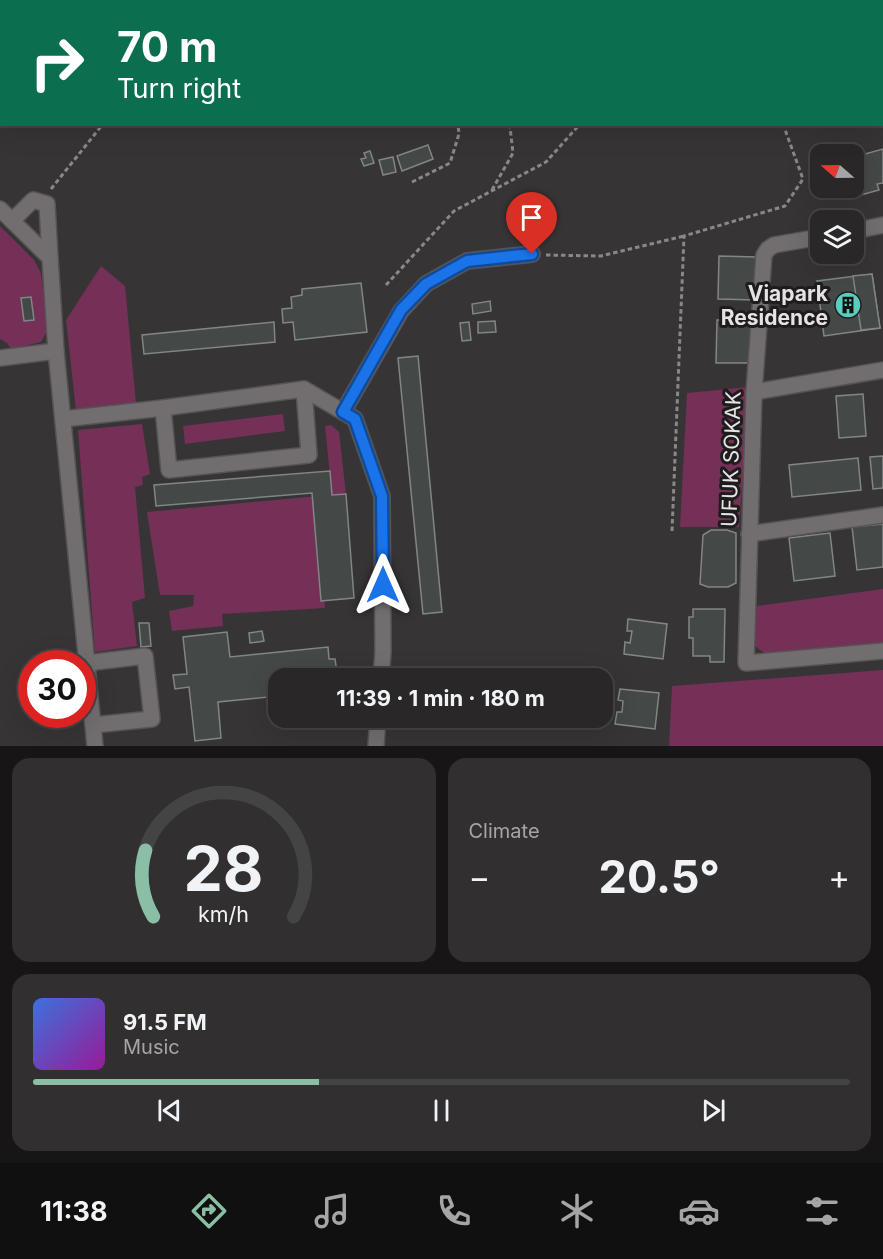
<!DOCTYPE html>
<meta charset="utf-8">
<style>
:root{--surface:#292728;--page:#312f30;--text:#f1f3f6;--muted:#a5a5a8;--line:#454445;--accent:#8abfa5}
body{margin:0;font-family:Inter,sans-serif;background:var(--page);color:var(--text);height:100vh;display:flex;flex-direction:column;font-size:22px;white-space:nowrap}
*{box-sizing:border-box;margin:0}
p{font-size:20px;color:var(--muted)}
.icon{flex:none;width:33px;height:33px;fill:none;stroke:currentColor;stroke-width:2;stroke-linecap:round;stroke-linejoin:round}
.map{position:relative;height:746px;overflow:hidden}
.panel{display:flex;flex-direction:column;gap:12px;padding:12px;background:#171516;flex:1}
.panel>*{flex:none}
.top-card{position:absolute;left:0px;top:0px;width:884px;height:126px;box-shadow:0 6px 24px #0002,0 0 0 2px var(--line);background:#0b6e4f;color:#fff;overflow:hidden}
.needle{width:39px;rotate:290deg}
.tools{position:absolute;left:810px;top:144px;display:grid;gap:12px}
.tools a{display:grid;place-items:center;width:54px;height:54px;border-radius:12px;background:var(--surface);box-shadow:0 6px 24px #0002,0 0 0 2px var(--line);font-size:30px}
.speed{position:absolute;left:18px;top:650px;display:flex;gap:12px;font-size:30px;font-weight:700;text-align:center}
.speed>*{display:grid;place-content:center;width:78px;height:78px;border-radius:50%;background:var(--surface);box-shadow:0 6px 24px #0002,0 0 0 2px var(--line);line-height:1}
.speed .limit{border:9px solid #d22;background:#fff;color:#111}
.pin{position:absolute;display:grid;place-items:center;width:51px;height:51px;color:#fff;margin:-62px -26px;border-radius:50% 50% 50% 0;rotate:-45deg;box-shadow:0 0 6px #0007}
.pin .icon{rotate:45deg}
.me{position:absolute;width:66px;margin:-33px;rotate:0deg;stroke-linejoin:round;filter:drop-shadow(0 0 4px #0008)}
.turn{display:flex;align-items:center;gap:21px;height:126px;padding:0 18px;font-size:27px}
.turn .icon{width:78px;height:78px;stroke-width:2.5}
.turn b{display:block;font-size:42px;line-height:51px}
.big{font-size:45px;font-weight:700;line-height:1.1}
.panel .card{flex:1;display:flex;flex-direction:column;justify-content:center;gap:9px;min-width:0;padding:0 21px;border-radius:18px;background:var(--page)}
.panel .dial{align-items:center;gap:0}
.dial svg{height:156px;overflow:visible;fill:none;stroke:var(--line);stroke-width:7;stroke-linecap:round;text-anchor:middle}
.dial text{fill:var(--text);stroke:none}
.song{display:flex;align-items:center;gap:18px}
.cover{width:72px;height:72px;border-radius:9px;background:linear-gradient(135deg,hsl(220 70% 55%),hsl(300 70% 35%))}
.played{height:6px;border-radius:3px;background:linear-gradient(90deg,var(--accent) 35%,var(--line) 35%)}
.keys{display:flex;justify-content:space-around;direction:ltr}
.heat{display:flex;justify-content:space-between;align-items:center;font-size:33px;direction:ltr}
.panel .tiles{flex:1;display:grid;gap:12px;grid-template-columns:1fr 1fr}
.card:last-child{grid-column:span 2}
.trip{position:absolute;left:268px;top:668px;width:345px;height:60px;border-radius:18px;background:var(--surface);box-shadow:0 6px 24px #0002,0 0 0 2px var(--line);font-weight:700;line-height:60px;text-align:center}
.menu{display:flex;height:96px;justify-content:space-around;align-items:center;background:#101010;color:var(--muted)}
.menu .icon{width:42px;height:42px}
.menu .selected{color:var(--accent)}
.menu b{font-size:27px;color:var(--text)}
.map>svg:first-child{display:block}
.green{fill:#743056}
.building{fill:#444948;stroke:#818585;stroke-width:1.5}
.lines{fill:none;stroke-linecap:round;stroke-linejoin:round}
.minor-casing{stroke:#565355;stroke-width:18}
.path{stroke:#8a8788;stroke-width:3;stroke-dasharray:4.5 3;stroke-linecap:butt}
.minor{stroke:#726e70;stroke-width:15}
.route-casing{stroke:#114b97;stroke-width:15}
.route{stroke:#1a73e8;stroke-width:10}
.labels{text-anchor:middle;dominant-baseline:central;stroke-width:6;stroke-linejoin:round;paint-order:stroke}
.poi-label{font-size:21px;font-weight:bold;fill:#e5e3e4;stroke:#1e1c1d;text-anchor:end}
.street-label{font-size:21px;fill:#e5e3e4;stroke:#1e1c1d}
</style>
<div class="map">
<svg width="883" height="746" viewBox="0 0 883 746">
<rect width="100%" height="100%" fill="#373435"/>
<g class="green">
<path d="M0,226L34,260L41,273L48,329L41,342L11,349L7,343L0,339Z"/>
<path d="M101,266L125,286L136,403L76,411L66,320Z"/>
<path d="M749,387L739,527H680L687,393Z"/>
<path d="M283,414L285,431L185,444L183,426Z"/>
<path d="M142,424L150,474L142,477L143,485L135,487L145,598L132,602L137,646L95,652L78,430Z"/>
<path d="M331,425L339,432L346,494L332,495L325,426Z"/>
<path d="M318,496L325,608L222,614L223,626L172,631L169,611L193,606L194,595H160L147,512Z"/>
<path d="M883,589V644L767,655L755,646L756,606Z"/>
<path d="M883,670V746H669L672,686Z"/>
</g>
<g class="building">
<path d="M428,145L433,159L402,171L397,156Z"/>
<path d="M883,149V183L877,184L879,190L846,199L843,188H854V157Z"/>
<path d="M370,151L374,163L364,166L361,159L366,158L364,153Z"/>
<path d="M393,157L396,172L383,175L379,160Z"/>
<path d="M719,256L757,257L756,300L718,299Z"/>
<path d="M872,274L880,328L824,336L817,281Z"/>
<path d="M872,274L880,328L861,330L853,276Z"/>
<path d="M361,283L367,332L295,340L293,322L283,323L282,309L292,308L291,297L302,295V289Z"/>
<path d="M31,297L34,320L24,321L21,298Z"/>
<path d="M490,301L491,311L473,314L472,304Z"/>
<path d="M717,320H755L754,363H716Z"/>
<path d="M495,321L496,332L478,333V322Z"/>
<path d="M274,322L275,342L144,354L142,335Z"/>
<path d="M469,322L471,340L462,341L460,323Z"/>
<path d="M418,356L442,612L423,614L398,358Z"/>
<path d="M863,394L866,436L839,438L836,396Z"/>
<path d="M883,456V488L873,489L870,457Z"/>
<path d="M858,458L861,490L792,497L789,465Z"/>
<path d="M330,471L332,495L346,494L354,598L321,601L312,493L156,506L154,485Z"/>
<path d="M883,524V567L857,570L852,527Z"/>
<path d="M711,530H727L736,533V583L728,587H708L700,584L703,535Z"/>
<path d="M830,533L835,576L794,581L789,538Z"/>
<path d="M693,609H725L724,662H710V656H693V638H689V617H693Z"/>
<path d="M628,619L667,624L663,659L624,654L625,642L630,643L632,631H627Z"/>
<path d="M139,623H149L151,646L141,647Z"/>
<path d="M262,631L264,641L250,643L249,633Z"/>
<path d="M227,632L230,657L328,647L329,659H335L337,673L330,674L331,678H279V717H275L274,708H269L268,697L218,702L221,738L195,741L189,687L175,689L173,675L187,674L183,637Z"/>
<path d="M620,689L659,693L655,729L615,724L617,712H622L623,701L618,700Z"/>
</g>
<g class="lines">
<defs>
<g id="minor">
<path d="M845,0L846,2"/>
<path d="M34,2L37,0"/>
<path d="M0,18H2"/>
<path d="M882,109L883,112"/>
<path d="M0,209L50,258L56,351L95,746"/>
<path d="M12,221L33,200L47,204L50,258"/>
<path d="M854,231L883,225"/>
<path d="M820,237L774,245L768,249L764,255L754,392L746,663L883,651"/>
<path d="M0,358L56,351"/>
<path d="M754,392L883,370"/>
<path d="M163,408L169,470L309,455L304,389"/>
<path d="M343,412L401,311L426,284L467,261L532,254"/>
<path d="M63,419L163,408L304,389L355,419L382,496L383,652L381,678"/>
<path d="M749,534L883,515"/>
<path d="M87,663L145,656L152,719L93,725"/>
<path d="M376,746L378,717"/>
</g>
</defs>
<use href="#minor" class="minor-casing"/>
<g class="path">
<path d="M386,0L387,2"/>
<path d="M741,0L742,2"/>
<path d="M201,2L203,0"/>
<path d="M412,182L450,163L459,134L458,124"/>
<path d="M51,189L103,124"/>
<path d="M492,190L513,153L510,127L509,124"/>
<path d="M546,255L601,256L684,236"/>
<path d="M386,285L454,211L546,162L580,124"/>
<path d="M672,531L684,236L785,206L803,179L783,124"/>
</g>
<use href="#minor" class="minor"/>
</g>
<g class="lines">
<defs>
<path id="route" d="M383,585L382,496L355,419L343,412L401,310L426,284L467,261L532,254"/>
</defs>
<use href="#route" class="route-casing"/>
<use href="#route" class="route"/>
</g>
<defs>
<symbol id="building-disc" viewBox="-11 -11 22 22"><circle r="9.5" fill="#5acebe" stroke="#1e1c1d"/><path d="M-4-6H4V6H1V3H-1V6H-4ZM-2.5-4.3h1.7v1.8h-1.7ZM.8-4.3h1.7v1.8H.8ZM-2.5-1h1.7V.8h-1.7ZM.8-1h1.7V.8H.8Z" fill="#111"/></symbol>
</defs>
<g fill-rule="evenodd">
<use href="#building-disc" x="833" y="290" width="30" height="30"/>
</g>
<g class="labels">
<g class="poi-label">
<text x="828" y="293">Viapark<tspan x="828" dy="24">Residence</tspan></text>
</g>
<g class="street-label">
<text transform="translate(731 459) rotate(-88)">UFUK SOKAK</text>
</g>
</g>
</svg>
<div class="tools">
<a><svg class="needle" viewBox="-14 -14 28 28"><path d="M0-13l5 13h-10z" fill="#e53935"/><path d="M0 13l5-13h-10z" fill="#a5a5a8"/></svg></a>
<a><svg class="icon" aria-label="layers" viewBox="0 0 24 24"><path d="M12 4l9 5-9 5-9-5zM3 14l9 5 9-5"/></svg></a>
</div>
<div class="speed"><div class="limit">30</div></div>
<div class="pin" style="left:532px;top:254px;background:#d93025"><svg class="icon" aria-label="arrive" viewBox="0 0 24 24"><path d="M6 21V4h12l-3 4 3 4H6"/></svg></div>
<svg class="me" style="left:383px;top:585px" viewBox="-20 -20 40 40"><path d="M0-17L14 15 0 8-14 15z" fill="#1a73e8" stroke="#fff" stroke-width="4"/></svg>
<div class="trip">11:39 · 1 min · 180 m</div>
<div class="top-card">
<div class="turn"><svg class="icon" aria-label="right" viewBox="0 0 24 24"><path d="M7 20v-9h11M14 6l5 5-5 5"/></svg><div><b>70 m</b>Turn right</div></div>
</div>
</div>
<section class="panel">
<div class="tiles">
<div class="card dial"><svg viewBox="0 0 100 80">
<path d="M14 69A42 42 0 1 1 86 69"/>
<path d="M14 69A42 42 0 0 1 10 35" stroke="#8abfa5"/>
<text x="50" y="56" font-size="32" font-weight="700">28</text>
<text x="50" y="72" font-size="11">km/h</text>
</svg></div>
<div class="card"><p>Climate</p>
<div class="heat"><a>−</a><b class="big">20.5°</b><a>+</a></div>
</div>
<div class="card">
<div class="song"><i class="cover"></i><div><b>91.5 FM</b><p>Music</p></div></div>
<div class="played"></div>
<div class="keys"><svg class="icon" aria-label="previous" viewBox="0 0 24 24"><path d="M18 5L8 12l10 7zM5 5v14"/></svg><svg class="icon" aria-label="pause" viewBox="0 0 24 24"><path d="M8 5v14M16 5v14"/></svg><svg class="icon" aria-label="next" viewBox="0 0 24 24"><path d="M6 5l10 7-10 7zM19 5v14"/></svg></div>
</div>
</div>
</section>
<nav class="menu">
<b>11:38</b>
<svg class="icon selected" aria-label="directions" viewBox="0 0 24 24"><path d="M12 3l9 9-9 9-9-9zM9 14v-3h6M13 9l2 2-2 2"/></svg>
<svg class="icon" aria-label="music" viewBox="0 0 24 24"><path d="M9 18V5l10-2v13"/><circle cx="6" cy="18" r="3"/><circle cx="16" cy="16" r="3"/></svg>
<svg class="icon" aria-label="phone" viewBox="0 0 24 24"><path d="M5 4h4l2 5-3 2q2 4 5 5l2-3 5 2v4C11 20 4 13 5 4z"/></svg>
<svg class="icon" aria-label="climate" viewBox="0 0 24 24"><path d="M12 3v18M4 7l16 10M4 17L20 7"/></svg>
<svg class="icon" aria-label="car" viewBox="0 0 24 24"><path d="M5 17H2v-5l4-1 3-4h7l3 4 3 1v5h-3M9 17h6M6 11h13"/><circle cx="7" cy="17" r="2"/><circle cx="17" cy="17" r="2"/></svg>
<svg class="icon" aria-label="filters" viewBox="0 0 24 24"><path d="M4 7h16M4 17h16"/><circle cx="9" cy="7" r="2"/><circle cx="15" cy="17" r="2"/></svg>
</nav>
